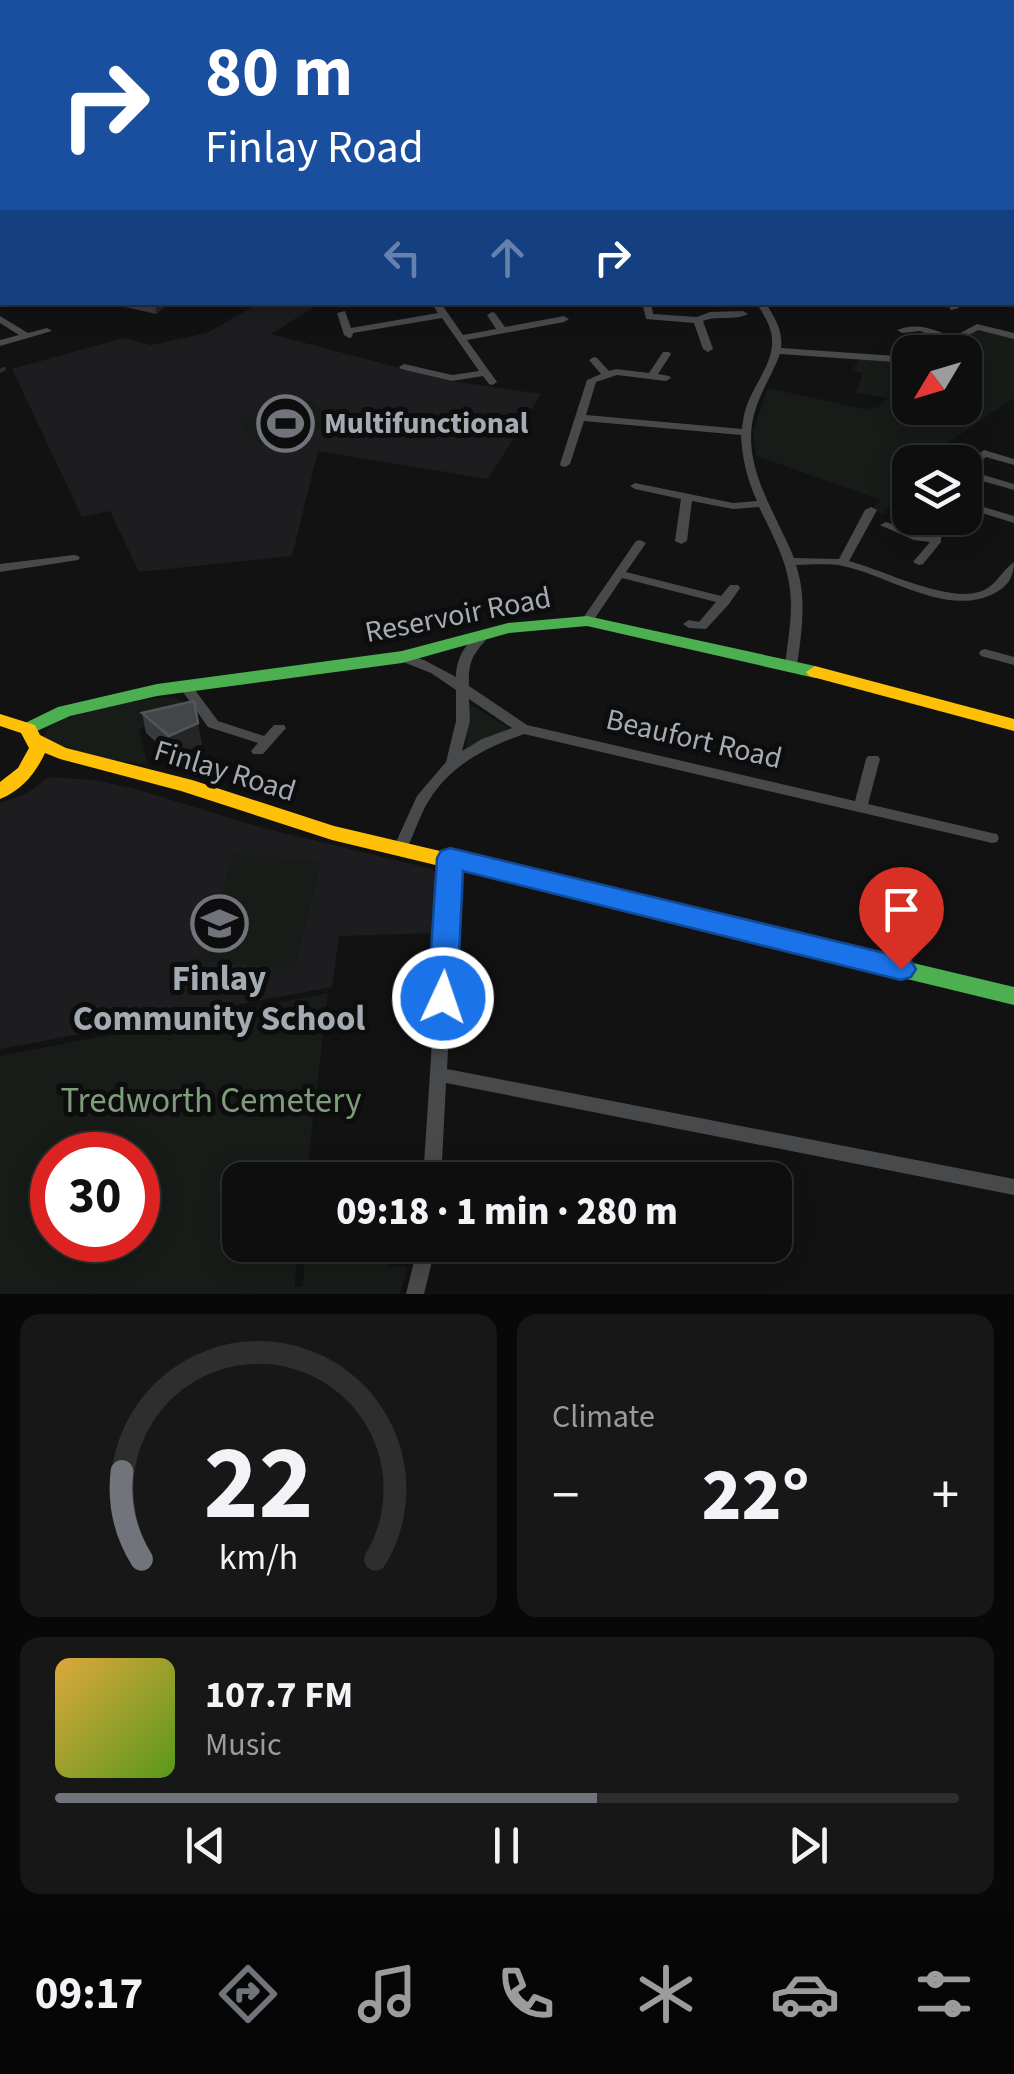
<!DOCTYPE html>
<meta charset="utf-8">
<style>
:root{--surface:#0e0e0e;--page:#171717;--text:#f1f3f6;--muted:#9b9c9e;--line:#2e2e2e;--accent:#71757b}
body{margin:0;font-family:"Source Sans 3",sans-serif;background:var(--page);color:var(--text);height:100vh;display:flex;flex-direction:column;font-size:38px;white-space:nowrap}
*{box-sizing:border-box;margin:0}
p{font-size:32px;color:var(--muted)}
.icon{flex:none;width:55px;height:55px;fill:none;stroke:currentColor;stroke-width:2;stroke-linecap:round;stroke-linejoin:round}
.map{position:relative;height:1294px;overflow:hidden}
.sheet{display:flex;flex-direction:column;gap:20px;padding:20px;background:#080808;flex:1}
.sheet>*{flex:none}
.guide{position:absolute;left:0px;top:0px;width:1015px;height:305px;box-shadow:0 5px 25px #0003,0 0 0 2px var(--line);background:#1a4fa0;color:#fff;overflow:hidden}
.needle{width:65px;rotate:232deg}
.fabs{position:absolute;left:892px;top:335px;display:grid;gap:20px}
.fabs a{display:grid;place-items:center;width:90px;height:90px;border-radius:20px;background:var(--surface);box-shadow:0 5px 25px #0003,0 0 0 2px var(--line);font-size:50px}
.speed{position:absolute;left:30px;top:1132px;display:flex;gap:20px;font-size:50px;font-weight:700;text-align:center}
.speed>*{display:grid;place-content:center;width:130px;height:130px;border-radius:50%;background:var(--surface);box-shadow:0 5px 25px #0003,0 0 0 2px var(--line);line-height:1}
.speed .limit{border:15px solid #d22;background:#fff;color:#111}
.pin{position:absolute;display:grid;place-items:center;width:85px;height:85px;color:#fff;margin:-102px -42px;border-radius:50% 50% 50% 0;rotate:-45deg;box-shadow:0 0 10px #0007}
.pin .icon{rotate:45deg}
.me{position:absolute;width:110px;margin:-55px;rotate:3deg;stroke-linejoin:round;filter:drop-shadow(0 0 8px #0008)}
.turn{display:flex;align-items:center;gap:35px;height:210px;padding:0 40px;font-size:45px}
.turn .icon{width:130px;height:130px;stroke-width:2.5}
.turn b{display:block;font-size:70px;line-height:85px}
.lanes{display:flex;align-items:center;height:95px;padding:0 40px;background:#0003;justify-content:center;gap:50px;direction:ltr}
.lanes .off{opacity:.35}
.big{font-size:75px;font-weight:800;line-height:1.1}
.sheet .tile{flex:1;display:flex;flex-direction:column;justify-content:center;gap:15px;min-width:0;padding:0 35px;border-radius:20px;background:var(--page)}
.sheet .dial{align-items:center;gap:0}
.dial svg{height:260px;overflow:visible;fill:none;stroke:var(--line);stroke-width:7;stroke-linecap:round;text-anchor:middle}
.dial text{fill:var(--text);stroke:none}
.song{display:flex;align-items:center;gap:30px}
.cover{width:120px;height:120px;border-radius:15px;background:linear-gradient(135deg,hsl(40 70% 55%),hsl(90 70% 35%))}
.played{height:10px;border-radius:5px;background:linear-gradient(90deg,var(--accent) 60%,var(--line) 60%)}
.keys{display:flex;justify-content:space-around;direction:ltr}
.heat{display:flex;justify-content:space-between;align-items:center;font-size:55px;direction:ltr}
.sheet .tiles{flex:1;display:grid;gap:20px;grid-template-columns:1fr 1fr}
.tile:last-child{grid-column:span 2}
.trip{position:absolute;left:222px;top:1162px;width:570px;height:100px;border-radius:20px;background:var(--surface);box-shadow:0 5px 25px #0003,0 0 0 2px var(--line);font-weight:800;line-height:100px;text-align:center}
.tabs{display:flex;height:160px;justify-content:space-around;align-items:center;background:#060606;color:var(--muted)}
.tabs .icon{width:70px;height:70px}
.tabs .selected{color:var(--accent)}
.tabs b{font-size:45px;color:var(--text)}
.map>svg:first-child{display:block}
.built{fill:#1d1d1f}
.green{fill:#171c18;fill-rule:evenodd}
.lines{fill:none;stroke-linecap:round;stroke-linejoin:round}
.stream-far1{stroke:#272f33;stroke-width:2.5}
.stream{stroke:#272f33;stroke-width:4}
.street{fill:#47494b;fill-rule:evenodd}
.fast{fill:#4caf50;fill-rule:evenodd}
.slow{fill:#ffc107;fill-rule:evenodd}
.wall{fill:#383a3c}
.shaded-wall{fill:#242526}
.building{fill:#444649;stroke:#535659;stroke-width:2.5}
.route{fill:#1a73e8;stroke:#114b97;stroke-width:2.5}
.labels{text-anchor:middle;dominant-baseline:central;stroke-width:10;stroke-linejoin:round;paint-order:stroke}
.poi-label{font-size:30px;font-weight:bold;fill:#a4abb3;stroke:#0d0d0e;text-anchor:start}
.street-label{font-size:30px;fill:#a4abb3;stroke:#0d0d0e}
.near-poi-label{font-size:35px;font-weight:bold;fill:#a4abb3;stroke:#0d0d0e}
.near-park-label{font-size:35px;fill:#7f9c7d;stroke:#0d0d0e}
</style>
<div class="map">
<svg width="1014" height="1294" viewBox="0 0 1014 1294">
<rect width="100%" height="100%" fill="#121213"/>
<g class="built">
<path d="M322,302L271,334L449,381L541,394L488,479L318,451L292,556L139,572L110,511L82,517L12,369L123,338L151,345L207,333L259,303Z"/>
<path d="M49,777L94,780L135,789L263,828L432,869L439,878L437,933L339,936L332,987L0,1049V803L26,794Z"/>
</g>
<g class="green">
<path d="M977,327L1014,336V398L949,442L942,453L946,462H910V491L902,489L884,514L871,510L881,500L756,456L753,431L768,388L864,409L879,407L887,398L856,393L863,373L853,370L860,356L910,360V408H965V352H932Z"/>
<path d="M310,401L322,411L332,426L261,445L248,435L239,419Z"/>
<path d="M173,696L184,703L183,717L139,729L148,765L85,756L46,739L44,735C53,711 146,700 173,696Z"/>
<path d="M468,703L508,727V729L466,748Z"/>
<path d="M233,854L322,861L294,969L199,961Z"/>
<path d="M328,993L306,1180H240V1245H297L295,1287L303,1286L306,1245H386L389,1266L408,1267L400,1294H0V1056ZM52,1155H138V1240H52Z"/>
</g>
<g class="lines">
<path class="stream-far1" d="M208,2L215,0"/>
<path class="stream" d="M0,371L4,369"/>
<g class="street">
<path d="M0,0H7L0,5Z"/>
<path d="M116,0H122L120,2H114Z"/>
<path d="M559,0H569L563,2H555Z"/>
<path d="M2,57V62L0,63V58Z"/>
<rect x="0" y="175" width="2" height="5"/>
<rect x="0" y="212" width="2" height="4"/>
<path d="M2,236V242L0,243V237Z"/>
<path d="M431,302H440L463,335L496,329L487,315L492,312L495,313L505,327L564,316L569,319L564,322L467,340L497,382L492,385L489,384L483,376L452,381L401,369L399,367L404,364L452,375L479,371L442,318L353,333L352,337L349,338L344,335L337,313L345,311L351,328L438,313Z"/>
<path d="M642,302H651L653,314L697,317L710,312L743,311L748,314C735,321 717,315 703,321L713,349L708,352L703,349L694,323L646,319Z"/>
<path d="M756,302H765C775,318 783,330 781,348L910,357V363L780,354C773,373 761,391 755,411C739,463 775,511 794,558L839,559L865,510L871,507L877,510L849,561C883,570 945,602 979,592C996,587 1001,571 1014,562C1014,577 1008,586 995,593C948,618 890,576 843,566C828,563 812,565 796,565C807,598 802,631 797,665L795,668H787L785,665C788,638 794,611 789,583C785,557 771,532 759,507L733,509L692,501L687,541L681,544L675,541L681,499L635,489L630,486L635,483L733,503L757,501C747,479 742,458 741,435L584,421L570,464L565,467L561,466L560,464L587,380L601,374L589,360L594,357L597,358L609,371L616,369L649,373L663,352H669L671,354L658,374L669,376L671,378L666,381L617,375L596,382L586,415L742,429C743,418 745,408 750,398C758,379 774,360 772,338C771,325 763,314 756,302Z"/>
<path d="M946,302H955L959,308L951,310Z"/>
<path d="M0,316L28,333L47,328L52,331L0,346V340L19,335L0,323Z"/>
<path d="M977,324L1014,333V339L978,330L938,352H928L946,341L920,331L902,333L897,330C917,322 933,329 953,337Z"/>
<path d="M984,450L1014,459V465L986,457L970,471L1014,484V490L965,476V464Z"/>
<path d="M980,506L1014,516V523L979,512L965,514V508Z"/>
<path d="M953,518H965L941,538V542L923,564L919,565L913,562L930,542L914,540L880,525L886,522C919,533 923,545 953,518Z"/>
<path d="M640,540L646,543L626,572L721,596L730,585H738L740,588L729,604L706,629L689,628L683,624L689,620L699,622L716,602L622,578L591,624H583L581,621L583,618L636,541Z"/>
<path d="M74,555L78,556L80,558L78,560L0,572V564Z"/>
<path d="M485,630L491,634C474,654 468,658 469,686L527,725L855,801L866,759L868,756H878L880,759L868,804L992,833L997,834L999,838L997,842L992,843L524,734C485,748 450,765 428,802C420,815 415,832 408,846H398L396,842L417,796L446,762L456,721V690L431,673L398,660L396,657L402,653L424,660L456,677C456,657 467,640 485,630ZM469,699L512,728L482,739L462,751L470,721Z"/>
<path d="M985,649L1014,657V665L981,656L979,653L981,650Z"/>
<path d="M184,681L189,682L218,721L264,736L274,725H284L286,728L263,754H253L251,751L258,743L208,727L178,685Z"/>
<path d="M451,853L456,854L458,858L447,1069L1014,1179V1195L446,1083L441,1180H423L444,858L446,854Z"/>
<path d="M418,1245H436L424,1294H406Z"/>
</g>
<g class="fast">
<rect x="284" y="0" width="8" height="2"/>
<path d="M587,616L815,666L824,672L815,678L587,626L509,633L402,663L157,696L70,716L28,735L19,729L21,725L58,707L157,684L402,651L508,623Z"/>
<path d="M589,886L1014,987V1005L582,900L579,894L582,888Z"/>
</g>
<g class="slow">
<path d="M2,253V262L0,263V254Z"/>
<path d="M815,666L1014,719V731L809,676L806,672Z"/>
<path d="M0,714L35,725L40,735L66,748L192,780L334,826L589,886L596,888L599,894L596,900L589,902L332,840L181,791L60,759L45,753C35,774 22,790 0,799V782L18,768L29,748L21,733L0,726Z"/>
</g>
</g>
<g class="wall">
<path d="M103,302H170L156,314Z"/>
<path d="M142,713L202,744L173,757L146,733Z"/>
</g>
<g class="shaded-wall">
<path d="M155,302H170L156,314Z"/>
<path d="M198,723L202,744L173,757L169,736Z"/>
</g>
<path class="building" d="M194,701L198,723L169,736L142,713Z"/>
<path class="route" d="M450,848L901,957L911,961L916,969L911,977L901,980L463,871L457,998L453,1006L443,1009L432,1006L428,998L437,858L441,851Z"/>
<defs>
<symbol id="stadium-ring" viewBox="-11 -11 22 22"><circle r="9.5" fill="#0d0d0e" stroke="#71757b" stroke-width="1.5"/><path d="M0-5a6.5 5 0 1 0 0 10a6.5 5 0 1 0 0-10ZM-3.5-1.8h7v3.6h-7Z" fill="#71757b"/></symbol>
<symbol id="school-ring" viewBox="-11 -11 22 22"><circle r="9.5" fill="#0d0d0e" stroke="#71757b" stroke-width="1.5"/><path d="M0-5L7-2L0 1L-7-2ZM-4 1L0 2.5L4 1V4Q0 6-4 4Z" fill="#71757b"/></symbol>
</defs>
<g fill-rule="evenodd">
<use href="#stadium-ring" x="254" y="392" width="63" height="63"/>
<use href="#school-ring" x="188" y="892" width="63" height="63"/>
</g>
<g class="labels">
<g class="poi-label">
<text x="324" y="423">Multifunctional</text>
</g>
<g class="street-label">
<text transform="translate(458 615) rotate(-11)">Reservoir Road</text>
<text transform="translate(694 739) rotate(13)">Beaufort Road</text>
<text transform="translate(225 771) rotate(17)">Finlay Road</text>
</g>
<g class="near-poi-label">
<text x="219" y="979">Finlay<tspan x="219" dy="40">Community School</tspan></text>
</g>
<g class="near-park-label">
<text x="211" y="1101">Tredworth Cemetery</text>
</g>
</g>
</svg>
<div class="fabs">
<a><svg class="needle" viewBox="-14 -14 28 28"><path d="M0-13l5 13h-10z" fill="#e53935"/><path d="M0 13l5-13h-10z" fill="#9b9c9e"/></svg></a>
<a><svg class="icon" aria-label="layers" viewBox="0 0 24 24"><path d="M12 4l9 5-9 5-9-5zM3 14l9 5 9-5"/></svg></a>
</div>
<div class="speed"><div class="limit">30</div></div>
<div class="pin" style="left:901px;top:969px;background:#d93025"><svg class="icon" aria-label="arrive" viewBox="0 0 24 24"><path d="M6 21V4h12l-3 4 3 4H6"/></svg></div>
<svg class="me" style="left:443px;top:998px" viewBox="-20 -20 40 40"><circle r="17" fill="#1a73e8" stroke="#fff" stroke-width="3"/><path d="M0-11L8 9 0 5-8 9z" fill="#fff"/></svg>
<div class="trip">09:18 · 1 min · 280 m</div>
<div class="guide">
<div class="turn"><svg class="icon" aria-label="right" viewBox="0 0 24 24"><path d="M7 20v-9h11M14 6l5 5-5 5"/></svg><div><b>80 m</b>Finlay Road</div></div>
<div class="lanes"><svg class="icon off" aria-label="left" viewBox="0 0 24 24"><path d="M17 20v-9H6M10 6l-5 5 5 5"/></svg><svg class="icon off" aria-label="ahead" viewBox="0 0 24 24"><path d="M12 20V5M6 11l6-6 6 6"/></svg><svg class="icon" aria-label="right" viewBox="0 0 24 24"><path d="M7 20v-9h11M14 6l5 5-5 5"/></svg></div>
</div>
</div>
<section class="sheet">
<div class="tiles">
<div class="tile dial"><svg viewBox="0 0 100 80">
<path d="M14 69A42 42 0 1 1 86 69"/>
<path d="M14 69A42 42 0 0 1 8 42" stroke="#71757b"/>
<text x="50" y="56" font-size="32" font-weight="700">22</text>
<text x="50" y="72" font-size="11">km/h</text>
</svg></div>
<div class="tile"><p>Climate</p>
<div class="heat"><a>−</a><b class="big">22°</b><a>+</a></div>
</div>
<div class="tile">
<div class="song"><i class="cover"></i><div><b>107.7 FM</b><p>Music</p></div></div>
<div class="played"></div>
<div class="keys"><svg class="icon" aria-label="previous" viewBox="0 0 24 24"><path d="M18 5L8 12l10 7zM5 5v14"/></svg><svg class="icon" aria-label="pause" viewBox="0 0 24 24"><path d="M8 5v14M16 5v14"/></svg><svg class="icon" aria-label="next" viewBox="0 0 24 24"><path d="M6 5l10 7-10 7zM19 5v14"/></svg></div>
</div>
</div>
</section>
<nav class="tabs">
<b>09:17</b>
<svg class="icon selected" aria-label="directions" viewBox="0 0 24 24"><path d="M12 3l9 9-9 9-9-9zM9 14v-3h6M13 9l2 2-2 2"/></svg>
<svg class="icon" aria-label="music" viewBox="0 0 24 24"><path d="M9 18V5l10-2v13"/><circle cx="6" cy="18" r="3"/><circle cx="16" cy="16" r="3"/></svg>
<svg class="icon" aria-label="phone" viewBox="0 0 24 24"><path d="M5 4h4l2 5-3 2q2 4 5 5l2-3 5 2v4C11 20 4 13 5 4z"/></svg>
<svg class="icon" aria-label="climate" viewBox="0 0 24 24"><path d="M12 3v18M4 7l16 10M4 17L20 7"/></svg>
<svg class="icon" aria-label="car" viewBox="0 0 24 24"><path d="M5 17H2v-5l4-1 3-4h7l3 4 3 1v5h-3M9 17h6M6 11h13"/><circle cx="7" cy="17" r="2"/><circle cx="17" cy="17" r="2"/></svg>
<svg class="icon" aria-label="filters" viewBox="0 0 24 24"><path d="M4 7h16M4 17h16"/><circle cx="9" cy="7" r="2"/><circle cx="15" cy="17" r="2"/></svg>
</nav>
